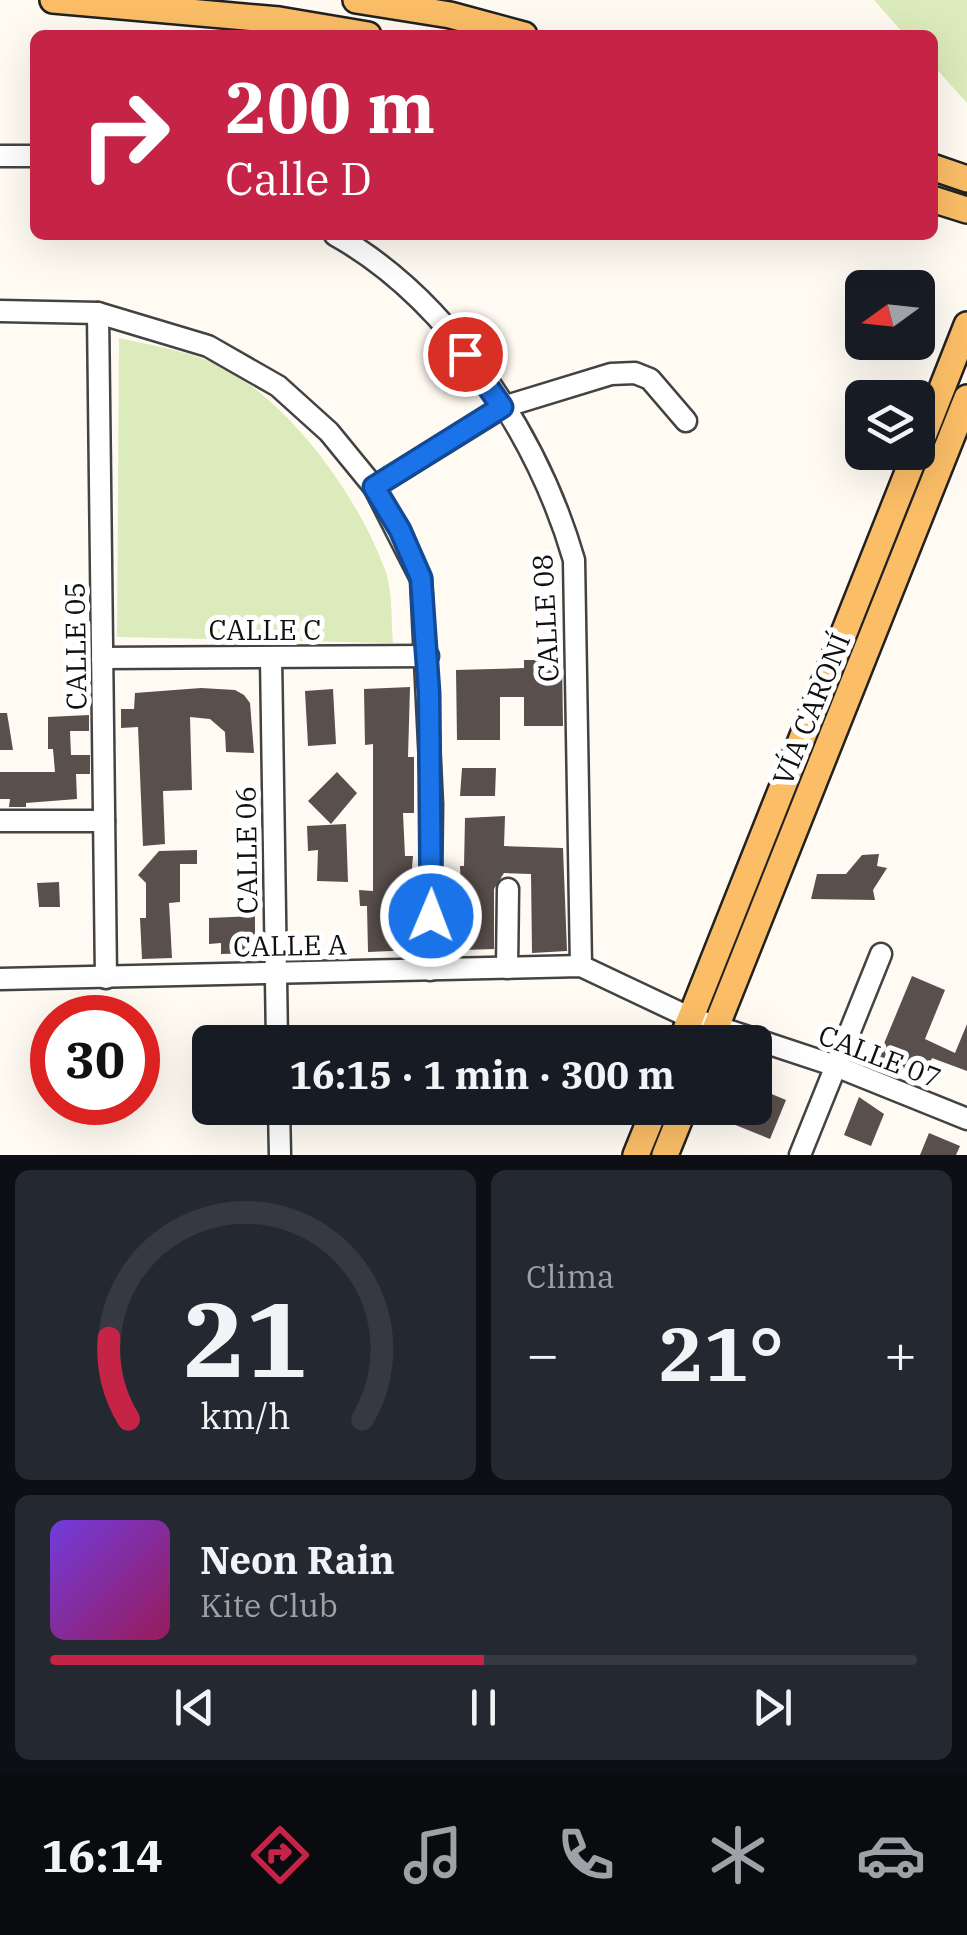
<!DOCTYPE html>
<html lang="es">
<meta charset="utf-8">
<style>
:root{--surface:#171b24;--page:#242831;--text:#f1f3f6;--muted:#9ea1a6;--line:#363941;--accent:#c52447}
body{margin:0;font-family:"IBM Plex Serif",serif;background:var(--page);color:var(--text);height:100vh;display:flex;flex-direction:column;font-size:38px;white-space:nowrap}
*{box-sizing:border-box;margin:0}
p{font-size:32px;color:var(--muted)}
.icon{flex:none;width:55px;height:55px;fill:none;stroke:currentColor;stroke-width:2;stroke-linecap:round;stroke-linejoin:round}
.map{position:relative;height:1155px;overflow:hidden}
.sheet{display:flex;flex-direction:column;gap:15px;padding:15px;background:#0d0f14;flex:1}
.sheet>*{flex:none}
.hud{position:absolute;left:30px;top:30px;width:908px;height:210px;border-radius:15px;box-shadow:0 10px 40px #0002;background:#c52447;color:#fff;overflow:hidden}
.needle{width:65px;rotate:255deg}
.tools{position:absolute;left:845px;top:270px;display:grid;gap:20px}
.tools a{display:grid;place-items:center;width:90px;height:90px;border-radius:15px;background:var(--surface);box-shadow:0 10px 40px #0002;font-size:50px}
.speed{position:absolute;left:30px;top:995px;display:flex;gap:20px;font-size:50px;font-weight:700;text-align:center}
.speed>*{display:grid;place-content:center;width:130px;height:130px;border-radius:50%;background:var(--surface);box-shadow:0 10px 40px #0002;line-height:1}
.speed .limit{border:15px solid #d22;background:#fff;color:#111}
.pin{position:absolute;display:grid;place-items:center;width:85px;height:85px;color:#fff;margin:-42px;border:5px solid #fff;border-radius:50%;box-shadow:0 2px 10px #0007}
.me{position:absolute;width:110px;margin:-55px;rotate:1deg;stroke-linejoin:round;filter:drop-shadow(0 0 8px #0008)}
.turn{display:flex;align-items:center;gap:35px;height:210px;padding:0 30px;font-size:45px}
.turn .icon{width:130px;height:130px;stroke-width:2.5}
.turn b{display:block;font-size:70px;line-height:85px}
.big{font-size:75px;font-weight:700;line-height:1.1}
.sheet .card{flex:1;display:flex;flex-direction:column;justify-content:center;gap:15px;min-width:0;padding:0 35px;border-radius:15px;background:var(--page)}
.sheet .dial{align-items:center;gap:0}
.dial svg{height:260px;overflow:visible;fill:none;stroke:var(--line);stroke-width:7;stroke-linecap:round;text-anchor:middle}
.dial text{fill:var(--text);stroke:none}
.song{display:flex;align-items:center;gap:30px}
.cover{width:120px;height:120px;border-radius:15px;background:linear-gradient(135deg,hsl(260 70% 55%),hsl(330 70% 35%))}
.played{height:10px;border-radius:5px;background:linear-gradient(90deg,var(--accent) 50%,var(--line) 50%)}
.keys{display:flex;justify-content:space-around;direction:ltr}
.heat{display:flex;justify-content:space-between;align-items:center;font-size:55px;direction:ltr}
.sheet .tiles{flex:1;display:grid;gap:15px;grid-template-columns:1fr 1fr}
.card:last-child{grid-column:span 2}
.trip{position:absolute;left:192px;top:1025px;width:580px;height:100px;border-radius:15px;background:var(--surface);box-shadow:0 10px 40px #0002;font-weight:700;line-height:100px;text-align:center}
.dock{display:flex;height:160px;justify-content:space-around;align-items:center;background:#090b0e;color:var(--muted)}
.dock .icon{width:70px;height:70px}
.dock .active{color:var(--accent)}
.dock b{font-size:45px;color:var(--text)}
.map>svg:first-child{display:block}
.green{fill:#dcebbb}
.building{fill:#594f4c}
.lines{fill:none;stroke-linecap:round;stroke-linejoin:round}
.minor-casing{stroke:#434343;stroke-width:25}
.major-casing{stroke:#212121;stroke-width:30}
.minor{stroke:#fff;stroke-width:20}
.major{stroke:#fbbe67;stroke-width:25}
.route-casing{stroke:#114b97;stroke-width:25}
.route{stroke:#1a73e8;stroke-width:18}
.labels{text-anchor:middle;dominant-baseline:central;stroke-width:10;stroke-linejoin:round;paint-order:stroke}
.street-label{font-size:28px;fill:#101010;stroke:#fff}
</style>
<div class="map">
<svg width="967" height="1155" viewBox="0 0 967 1155">
<rect width="100%" height="100%" fill="#fffbf3"/>
<g class="green">
<path d="M874,0H967V103L933,65L932,35H905Z"/>
<path d="M119,338C146,344 175,349 201,358C280,386 356,492 384,567C393,589 391,619 393,643L117,637Z"/>
</g>
<g class="building">
<path d="M524,660H562L563,726H524V697H500V740H457L456,670L524,668Z"/>
<path d="M410,687L408,757H414V813H403L405,856H413L408,919H414L415,950L368,952L367,906H360L359,890L373,891V744L365,745L364,689Z"/>
<path d="M201,688L235,690L244,695L250,703L254,753L226,752L225,732L210,719L190,717L192,790L163,791L165,844L143,846L138,727L121,728V709H134L135,693Z"/>
<path d="M333,689L336,744L308,746L305,691Z"/>
<path d="M0,713H7L13,750H0Z"/>
<path d="M89,715V731H70L71,755H90V774H76L77,799L26,803V807H9L10,799H0V772H55L53,749H48V717Z"/>
<path d="M462,768H496L495,796H460Z"/>
<path d="M337,772L357,793L331,824L308,801Z"/>
<path d="M505,816L504,846L563,848L567,951L532,953L531,874L504,873L494,889V949L463,950L460,866H464L465,818Z"/>
<path d="M346,824L348,882L317,881L318,850L308,851L307,826Z"/>
<path d="M197,850V864H180V902L169,903L172,958L142,959L140,918H146V883L138,875L159,851Z"/>
<path d="M879,854L877,866L887,868L873,890L875,900L811,899L817,874H846L862,855Z"/>
<path d="M59,882L60,907H39L37,883Z"/>
<path d="M255,916V953L221,954V943L209,944V918Z"/>
<path d="M912,976L945,990L925,1039L955,1053L967,1024V1071L932,1058L924,1078L878,1058Z"/>
<path d="M755,1087L786,1100L770,1139L723,1120L728,1108H755Z"/>
<path d="M859,1097L884,1114L871,1146L844,1135Z"/>
<path d="M929,1133L960,1146L956,1155H920Z"/>
</g>
<g class="lines">
<defs>
<g id="minor">
<path d="M0,156H35"/>
<path d="M335,235C449,299 538,436 574,560L581,966"/>
<path d="M0,311L98,313L208,346L278,386L329,432L374,487L421,579L432,804L430,970"/>
<path d="M98,313L106,978"/>
<path d="M374,487L503,407L611,374L635,373L650,379L686,421"/>
<path d="M271,657L277,1042"/>
<path d="M102,658L428,656"/>
<path d="M0,821H104"/>
<path d="M507,968L508,889"/>
<path d="M0,979L581,966L691,1018L833,1065L967,1119"/>
<path d="M279,1108L280,1155"/>
<path d="M800,1155L881,954"/>
</g>
<g id="major">
<path d="M53,0L279,20L368,35"/>
<path d="M356,0L450,15L524,35"/>
<path d="M932,167L967,179"/>
<path d="M932,199L967,210"/>
<path d="M918,449L967,325"/>
<path d="M681,1042L916,452"/>
<path d="M710,1042L967,398"/>
<path d="M636,1155L655,1108"/>
<path d="M665,1155L684,1108"/>
</g>
</defs>
<use href="#minor" class="minor-casing"/>
<use href="#major" class="major-casing"/>
<use href="#minor" class="minor"/>
<use href="#major" class="major"/>
</g>
<g class="lines">
<defs>
<path id="route" d="M431,916L429,693L421,578L400,530L374,487L502,407L465,354"/>
</defs>
<use href="#route" class="route-casing"/>
<use href="#route" class="route"/>
</g>
<g class="labels">
<g class="street-label">
<text transform="translate(545 618) rotate(-93)">CALLE 08</text>
<text x="265" y="629">CALLE C</text>
<text transform="translate(75 646) rotate(-91)">CALLE 05</text>
<text transform="translate(811 709) rotate(-68)">VÍA CARONÍ</text>
<text transform="translate(246 850) rotate(-91)">CALLE 06</text>
<text transform="translate(290 945) rotate(-1)">CALLE A</text>
<text transform="translate(880 1056) rotate(21)">CALLE 07</text>
</g>
</g>
</svg>
<div class="tools">
<a><svg class="needle" viewBox="-14 -14 28 28"><path d="M0-13l5 13h-10z" fill="#e53935"/><path d="M0 13l5-13h-10z" fill="#9ea1a6"/></svg></a>
<a><svg class="icon" aria-label="layers" viewBox="0 0 24 24"><path d="M12 4l9 5-9 5-9-5zM3 14l9 5 9-5"/></svg></a>
</div>
<div class="speed"><div class="limit">30</div></div>
<div class="pin" style="left:465px;top:354px;background:#d93025"><svg class="icon" aria-label="arrive" viewBox="0 0 24 24"><path d="M6 21V4h12l-3 4 3 4H6"/></svg></div>
<svg class="me" style="left:431px;top:916px" viewBox="-20 -20 40 40"><circle r="17" fill="#1a73e8" stroke="#fff" stroke-width="3"/><path d="M0-11L8 9 0 5-8 9z" fill="#fff"/></svg>
<div class="trip">16:15 · 1 min · 300 m</div>
<div class="hud">
<div class="turn"><svg class="icon" aria-label="right" viewBox="0 0 24 24"><path d="M7 20v-9h11M14 6l5 5-5 5"/></svg><div><b>200 m</b>Calle D</div></div>
</div>
</div>
<section class="sheet">
<div class="tiles">
<div class="card dial"><svg viewBox="0 0 100 80">
<path d="M14 69A42 42 0 1 1 86 69"/>
<path d="M14 69A42 42 0 0 1 8 44" stroke="#c52447"/>
<text x="50" y="56" font-size="32" font-weight="700">21</text>
<text x="50" y="72" font-size="11">km/h</text>
</svg></div>
<div class="card"><p>Clima</p>
<div class="heat"><a>−</a><b class="big">21°</b><a>+</a></div>
</div>
<div class="card">
<div class="song"><i class="cover"></i><div><b>Neon Rain</b><p>Kite Club</p></div></div>
<div class="played"></div>
<div class="keys"><svg class="icon" aria-label="previous" viewBox="0 0 24 24"><path d="M18 5L8 12l10 7zM5 5v14"/></svg><svg class="icon" aria-label="pause" viewBox="0 0 24 24"><path d="M8 5v14M16 5v14"/></svg><svg class="icon" aria-label="next" viewBox="0 0 24 24"><path d="M6 5l10 7-10 7zM19 5v14"/></svg></div>
</div>
</div>
</section>
<nav class="dock">
<b>16:14</b>
<svg class="icon active" aria-label="directions" viewBox="0 0 24 24"><path d="M12 3l9 9-9 9-9-9zM9 14v-3h6M13 9l2 2-2 2"/></svg>
<svg class="icon" aria-label="music" viewBox="0 0 24 24"><path d="M9 18V5l10-2v13"/><circle cx="6" cy="18" r="3"/><circle cx="16" cy="16" r="3"/></svg>
<svg class="icon" aria-label="phone" viewBox="0 0 24 24"><path d="M5 4h4l2 5-3 2q2 4 5 5l2-3 5 2v4C11 20 4 13 5 4z"/></svg>
<svg class="icon" aria-label="climate" viewBox="0 0 24 24"><path d="M12 3v18M4 7l16 10M4 17L20 7"/></svg>
<svg class="icon" aria-label="car" viewBox="0 0 24 24"><path d="M5 17H2v-5l4-1 3-4h7l3 4 3 1v5h-3M9 17h6M6 11h13"/><circle cx="7" cy="17" r="2"/><circle cx="17" cy="17" r="2"/></svg>
</nav>
